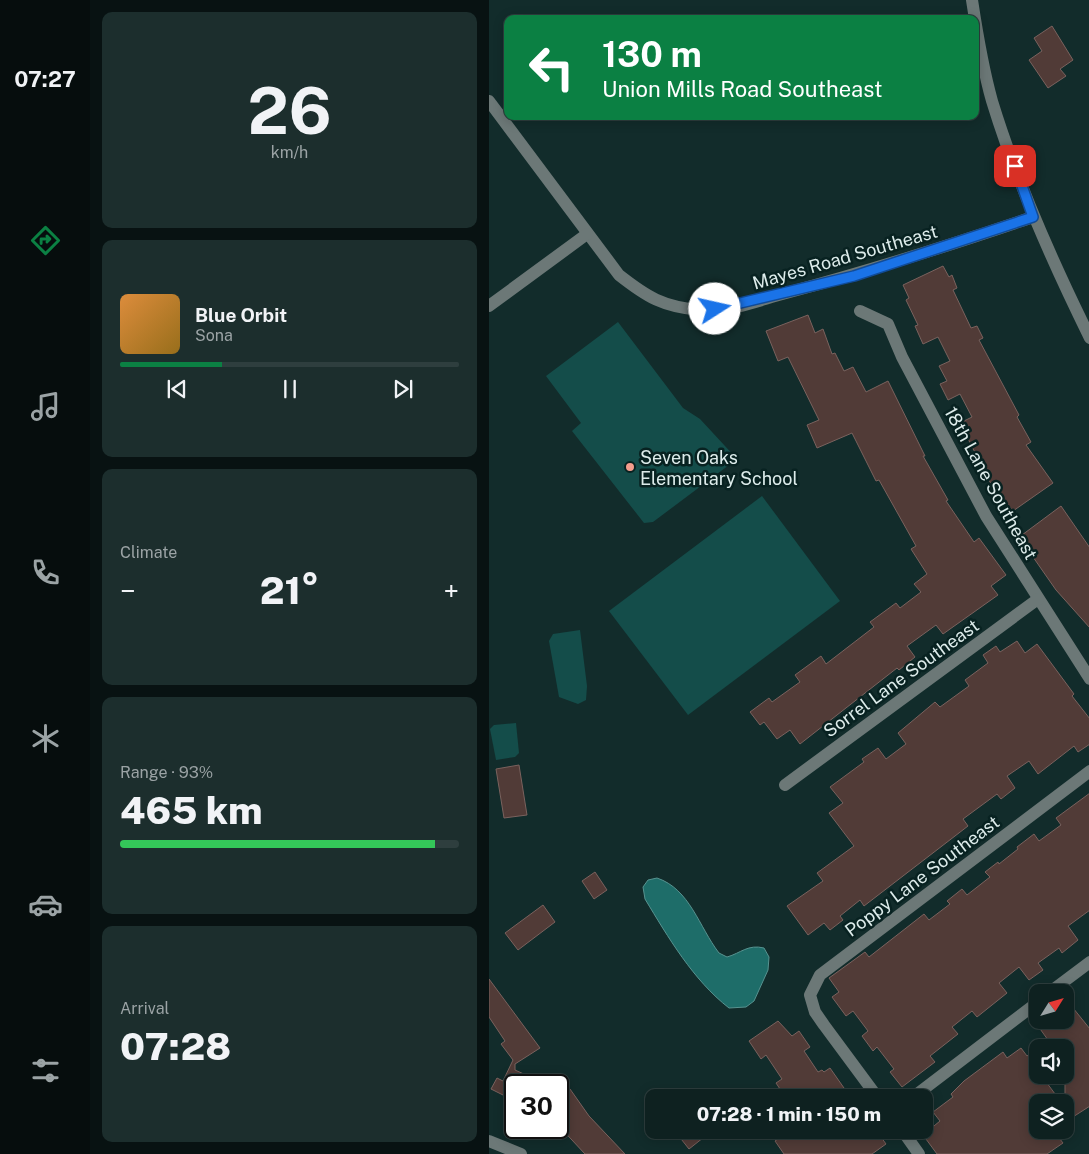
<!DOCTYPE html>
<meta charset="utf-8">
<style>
:root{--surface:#0e2120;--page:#1c2e2d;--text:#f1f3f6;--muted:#9ba3a5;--line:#2e3e3e;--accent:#0b8043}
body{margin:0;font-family:"Public Sans",sans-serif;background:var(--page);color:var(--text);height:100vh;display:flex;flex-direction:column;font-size:19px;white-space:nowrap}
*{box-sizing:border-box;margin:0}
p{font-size:16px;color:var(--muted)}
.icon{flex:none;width:28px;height:28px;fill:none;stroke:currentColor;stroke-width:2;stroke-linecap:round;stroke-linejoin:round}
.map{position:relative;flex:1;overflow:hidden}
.side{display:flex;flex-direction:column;gap:12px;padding:12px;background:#081212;width:399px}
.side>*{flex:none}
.banner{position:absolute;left:15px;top:15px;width:475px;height:105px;border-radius:10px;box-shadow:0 2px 12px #0003,0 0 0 1px var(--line);background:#0b8043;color:#fff;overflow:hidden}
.needle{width:32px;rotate:53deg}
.controls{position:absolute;left:540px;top:984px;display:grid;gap:10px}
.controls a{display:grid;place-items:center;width:45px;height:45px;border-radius:10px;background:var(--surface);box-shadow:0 2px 12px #0003,0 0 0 1px var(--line);font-size:25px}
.speed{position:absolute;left:15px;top:1074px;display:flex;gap:10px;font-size:25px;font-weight:700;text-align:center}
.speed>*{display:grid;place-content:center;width:65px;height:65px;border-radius:50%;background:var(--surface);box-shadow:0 2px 12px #0003,0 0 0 1px var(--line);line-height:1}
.speed .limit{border:2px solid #111;border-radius:8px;background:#fff;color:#111}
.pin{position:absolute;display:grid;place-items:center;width:42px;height:42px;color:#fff;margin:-21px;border-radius:10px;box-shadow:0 2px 8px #0006}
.me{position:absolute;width:55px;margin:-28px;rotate:80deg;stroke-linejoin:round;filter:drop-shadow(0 0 4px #0008)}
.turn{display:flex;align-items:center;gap:18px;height:105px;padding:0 15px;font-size:22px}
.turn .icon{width:65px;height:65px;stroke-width:2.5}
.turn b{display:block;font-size:35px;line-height:42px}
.big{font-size:38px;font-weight:800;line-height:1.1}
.side .tile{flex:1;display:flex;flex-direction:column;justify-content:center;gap:8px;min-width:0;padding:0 18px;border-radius:10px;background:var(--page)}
.side .dial{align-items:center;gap:0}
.dial b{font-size:65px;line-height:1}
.song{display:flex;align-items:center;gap:15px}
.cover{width:60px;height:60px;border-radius:8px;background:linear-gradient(135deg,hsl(30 70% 55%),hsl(40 70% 35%))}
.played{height:5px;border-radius:2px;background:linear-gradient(90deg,var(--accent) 30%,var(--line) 30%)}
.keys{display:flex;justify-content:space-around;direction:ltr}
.heat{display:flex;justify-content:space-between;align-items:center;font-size:28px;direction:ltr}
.charge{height:8px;border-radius:4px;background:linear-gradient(90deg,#34c759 93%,var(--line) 0)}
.trip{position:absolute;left:156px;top:1089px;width:288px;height:50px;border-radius:10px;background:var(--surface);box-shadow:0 2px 12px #0003,0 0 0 1px var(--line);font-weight:800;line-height:50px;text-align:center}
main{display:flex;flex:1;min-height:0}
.dock{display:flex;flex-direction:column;width:90px;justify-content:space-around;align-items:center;background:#060d0d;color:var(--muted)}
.dock .icon{width:35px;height:35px}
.dock .selected{color:var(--accent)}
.dock b{font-size:22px;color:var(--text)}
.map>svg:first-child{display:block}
.green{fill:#144d4a}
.water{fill:#1e6d69;stroke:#579390}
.building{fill:#513b37;stroke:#7a625e}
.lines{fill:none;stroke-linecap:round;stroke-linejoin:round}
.minor{stroke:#6c7877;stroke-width:12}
.route-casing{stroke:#114b97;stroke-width:12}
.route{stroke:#1a73e8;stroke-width:9}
.poi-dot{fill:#f49d8d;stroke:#082221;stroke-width:2}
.labels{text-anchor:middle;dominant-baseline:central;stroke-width:5;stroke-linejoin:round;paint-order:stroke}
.street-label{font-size:18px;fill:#ddeceb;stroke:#082221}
.poi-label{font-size:18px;fill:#ddeceb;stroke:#082221;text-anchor:start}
</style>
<main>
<nav class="dock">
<b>07:27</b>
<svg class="icon selected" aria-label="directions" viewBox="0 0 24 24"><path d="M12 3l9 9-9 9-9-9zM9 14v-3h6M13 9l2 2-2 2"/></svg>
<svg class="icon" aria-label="music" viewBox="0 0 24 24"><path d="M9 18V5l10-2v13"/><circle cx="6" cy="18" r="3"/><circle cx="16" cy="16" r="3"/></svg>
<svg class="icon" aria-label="phone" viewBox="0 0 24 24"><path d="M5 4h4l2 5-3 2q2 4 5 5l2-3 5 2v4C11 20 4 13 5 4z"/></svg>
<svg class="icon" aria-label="climate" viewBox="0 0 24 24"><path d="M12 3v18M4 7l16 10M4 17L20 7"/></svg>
<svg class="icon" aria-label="car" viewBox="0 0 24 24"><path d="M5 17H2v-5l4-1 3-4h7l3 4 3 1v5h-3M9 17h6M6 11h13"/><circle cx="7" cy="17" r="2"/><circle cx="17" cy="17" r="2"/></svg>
<svg class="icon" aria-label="filters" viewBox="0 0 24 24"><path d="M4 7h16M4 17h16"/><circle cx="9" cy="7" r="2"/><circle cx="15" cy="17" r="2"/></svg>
</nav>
<section class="side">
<div class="tile dial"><b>26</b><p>km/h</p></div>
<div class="tile">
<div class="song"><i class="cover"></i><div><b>Blue Orbit</b><p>Sona</p></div></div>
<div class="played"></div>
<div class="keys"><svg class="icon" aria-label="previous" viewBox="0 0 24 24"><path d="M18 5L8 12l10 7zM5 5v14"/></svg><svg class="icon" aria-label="pause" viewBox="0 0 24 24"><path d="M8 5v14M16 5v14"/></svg><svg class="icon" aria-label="next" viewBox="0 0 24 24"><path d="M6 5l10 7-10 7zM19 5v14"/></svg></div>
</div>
<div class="tile"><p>Climate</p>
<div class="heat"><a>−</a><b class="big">21°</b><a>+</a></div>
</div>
<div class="tile"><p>Range · 93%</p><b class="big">465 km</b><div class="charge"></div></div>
<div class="tile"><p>Arrival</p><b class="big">07:28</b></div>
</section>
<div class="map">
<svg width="601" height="1154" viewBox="0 0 601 1154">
<rect width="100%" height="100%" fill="#122c2b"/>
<g class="green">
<path d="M129,322L194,408L211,419L248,459L164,522L155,523L83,431L92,423L57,376Z"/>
<path d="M273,496L351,601L199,715L120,611Z"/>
<path d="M91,630L98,686L97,700L89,704L70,697L60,641L64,634Z"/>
<path d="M27,723L30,753L26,757L7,760L1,729L5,725Z"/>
</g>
<path class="water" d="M168,878C201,889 210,927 230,953L238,957C252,953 259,944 275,948L280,957L279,970L265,1001L257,1007L240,1008C204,980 179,937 156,899L154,887L159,880Z"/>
<g class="building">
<path d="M563,26L584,60L571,69L577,76L559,88L540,60L553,51L545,38Z"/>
<path d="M454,266L460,277L463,275L468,288L464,290L482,328L488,326L494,338L490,340L530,415L528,417L542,442L537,445L564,483L524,511L502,484L471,423L483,417L471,394L459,400L451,384L458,381L450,366L461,361L449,337L434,344L426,326L429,325L417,300L420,298L414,285Z"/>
<path d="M319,315L326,333L334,329L343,354L346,353L355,371L364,367L377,392L399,381L436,456H434L459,500L457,501L485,542L490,538L517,575L502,586L509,595L454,634L447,625L418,646L426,657L410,670L408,668L311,744L301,730L288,739L275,722L271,725L261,712L280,698L283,702L311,682L306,675L332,656L337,664L385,627L381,622L407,603L411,608L432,592L425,584L438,574L422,549L427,546L390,480L387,481L363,433L328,448L318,425L330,420L299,357L289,361L277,331Z"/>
<path d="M572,506L601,548V628L567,590L544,557L548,555L533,535Z"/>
<path d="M528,641L536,653L548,644L585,694L583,696L601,719V744L589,752L585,746L549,774L540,761L518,776L526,788L512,799L508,794L474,819L479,826L375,906L371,900L351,916L354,920L341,930L335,923L319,935L298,906L334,881L328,873L365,846L340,813L354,803L341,787L375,762L373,759L389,748L397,759L417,744L409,733L446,702L451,707L480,686L476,680L499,663L494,655L507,646L511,652Z"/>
<path d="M30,765L38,815L15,818L7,769Z"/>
<path d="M601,793V910L579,926L589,940L573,953L570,948L549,963L554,970L540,980L530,967L510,983L518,993L488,1017L483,1011L463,1027L469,1034L441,1056L446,1062L413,1087L401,1072L405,1069L388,1047L384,1051L373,1036L379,1031L364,1011L357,1016L343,997L350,992L340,978L376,952L380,957L435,914L440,920L461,904L458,901L473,889L478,895L501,877L496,872L509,862L510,864L529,849L528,847L545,834L550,841L572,825L567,818Z"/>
<path d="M106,872L118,890L105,899L93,881Z"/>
<path d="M54,905L66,922L29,950L16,933Z"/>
<path d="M0,979L51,1048L26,1064V1070L59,1085H26V1101L2,1089L8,1078L14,1081L24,1060L12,1044L16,1041L0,1017Z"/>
<path d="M576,998L601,1029V1106L576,1122V1048H549V1075H552L572,1102H549V1130H564L574,1143L558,1154H448L434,1135L451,1121L444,1112L464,1097L462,1094L475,1081L514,1052L518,1058L532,1048L538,1056L559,1040L549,1026L557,1020H576Z"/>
<path d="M289,1021L303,1036L310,1031L321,1047L315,1051L329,1072L333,1070L335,1072L341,1068L362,1098H297L287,1083L293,1079L277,1055L272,1059L260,1041Z"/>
<path d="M81,1089L100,1116L136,1154H96L69,1125V1098Z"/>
<path d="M185,1130H224L200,1149Z"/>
<path d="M302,1130H387L397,1144L383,1154H295L286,1141Z"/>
</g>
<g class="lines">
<g class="minor">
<path d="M483,0C488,33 494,69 503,101C528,183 563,261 601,338"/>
<path d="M0,101L130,275C158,297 174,307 211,310C239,313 270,300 297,293C380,271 462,245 544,217"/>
<path d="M0,306L98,234"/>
<path d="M371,311L399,324L413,357L497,516L601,679"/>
<path d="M296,785L549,599"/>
<path d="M561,992L601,962"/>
<path d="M389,1098L335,1025L326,1012L321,995L331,975L601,771"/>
<path d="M423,1098L549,1002"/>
<path d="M413,1130L430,1154"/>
<path d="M0,1141L32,1154"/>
</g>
</g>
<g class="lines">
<defs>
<path id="route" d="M226,309L365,276L544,217L526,166"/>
</defs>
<use href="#route" class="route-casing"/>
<use href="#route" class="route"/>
</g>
<circle class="poi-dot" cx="141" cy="467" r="5"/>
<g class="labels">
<g class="street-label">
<text transform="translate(356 257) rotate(-16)">Mayes Road Southeast</text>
<text transform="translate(502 483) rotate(61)">18th Lane Southeast</text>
<text transform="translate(412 678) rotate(-36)">Sorrel Lane Southeast</text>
<text transform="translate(433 876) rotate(-37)">Poppy Lane Southeast</text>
</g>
<g class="poi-label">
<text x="151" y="457">Seven Oaks<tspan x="151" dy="21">Elementary School</tspan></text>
</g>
</g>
</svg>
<div class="controls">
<a><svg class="needle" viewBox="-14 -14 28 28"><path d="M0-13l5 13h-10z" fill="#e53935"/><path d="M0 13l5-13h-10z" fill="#9ba3a5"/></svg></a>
<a><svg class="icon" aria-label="sound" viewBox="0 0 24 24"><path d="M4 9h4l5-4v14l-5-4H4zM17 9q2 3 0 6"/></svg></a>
<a><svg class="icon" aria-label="layers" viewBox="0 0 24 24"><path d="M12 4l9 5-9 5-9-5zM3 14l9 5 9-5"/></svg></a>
</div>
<div class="speed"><div class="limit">30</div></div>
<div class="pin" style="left:526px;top:166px;background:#d93025"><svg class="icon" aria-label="arrive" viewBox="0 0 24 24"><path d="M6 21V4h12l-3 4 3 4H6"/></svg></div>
<svg class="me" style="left:226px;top:309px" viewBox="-20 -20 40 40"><circle r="19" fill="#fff"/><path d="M0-13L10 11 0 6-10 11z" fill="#1a73e8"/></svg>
<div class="trip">07:28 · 1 min · 150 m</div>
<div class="banner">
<div class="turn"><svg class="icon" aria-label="left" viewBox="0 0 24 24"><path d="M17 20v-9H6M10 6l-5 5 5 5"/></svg><div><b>130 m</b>Union Mills Road Southeast</div></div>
</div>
</div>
</main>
